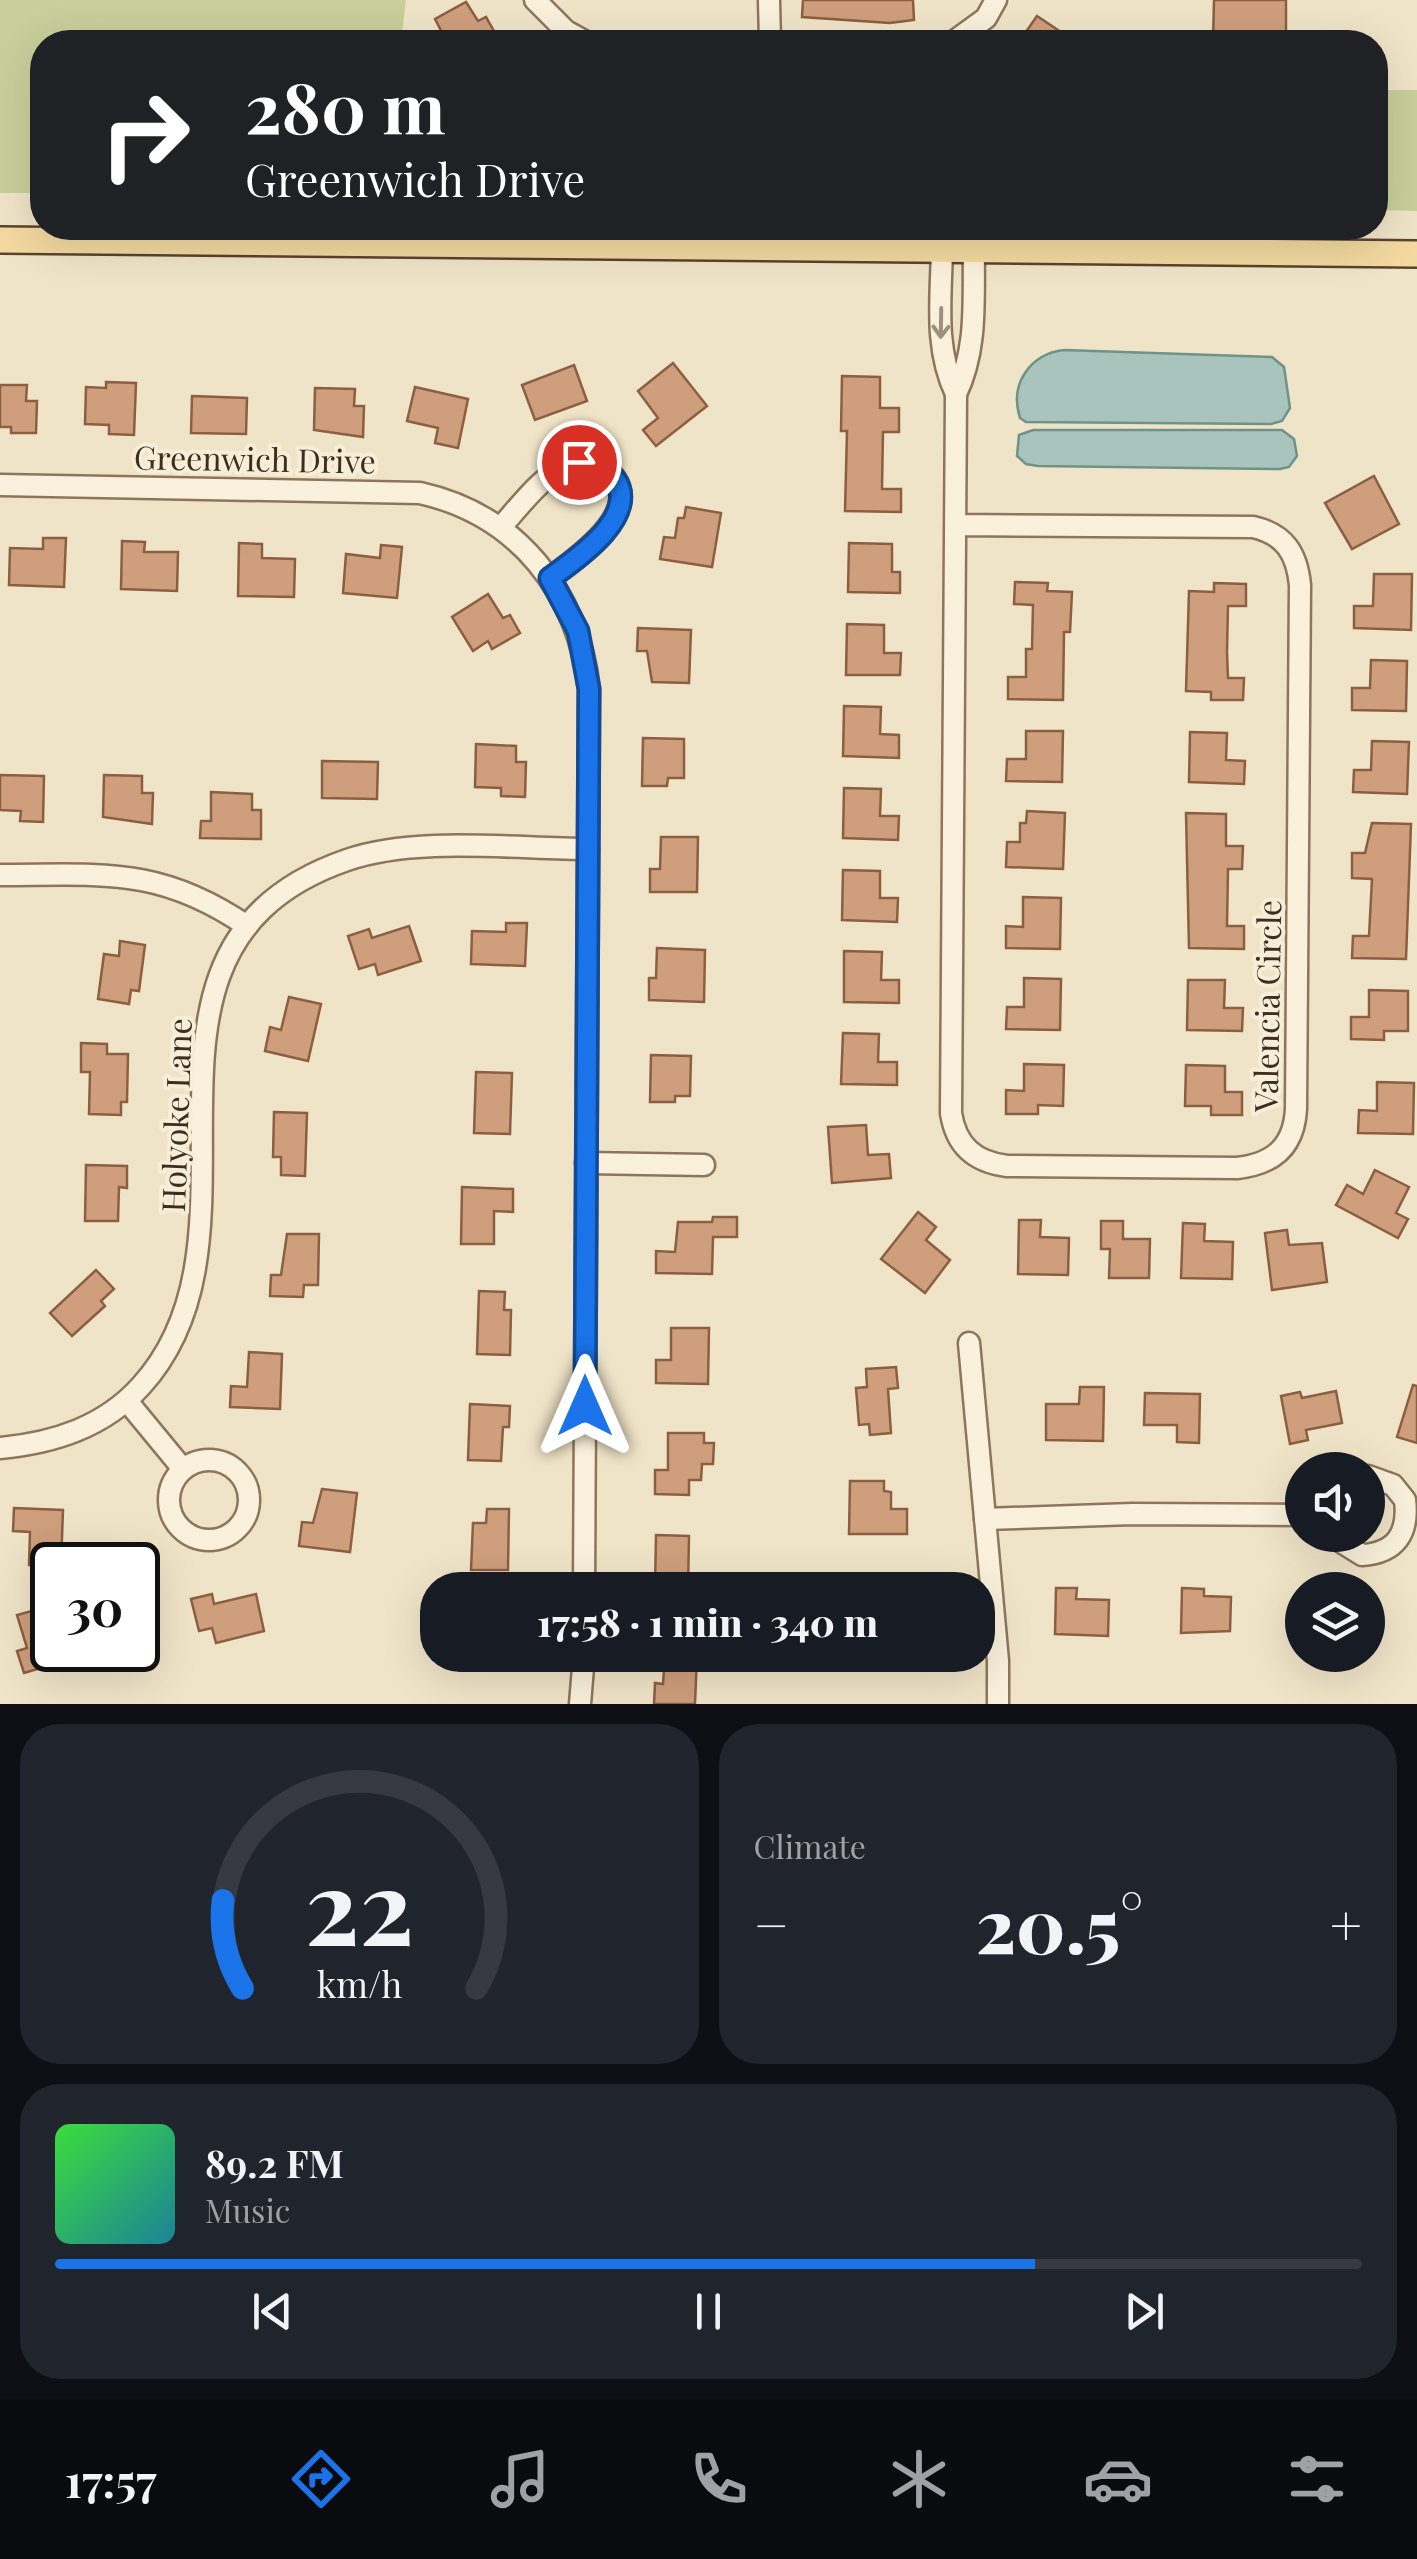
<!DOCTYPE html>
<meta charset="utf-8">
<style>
:root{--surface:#171b24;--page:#20242c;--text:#f1f3f6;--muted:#9ea1a6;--line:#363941;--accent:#1a73e8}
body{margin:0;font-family:"Playfair Display",serif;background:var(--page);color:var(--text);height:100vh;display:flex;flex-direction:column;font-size:38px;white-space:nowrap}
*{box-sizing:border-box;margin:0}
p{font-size:32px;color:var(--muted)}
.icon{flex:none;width:55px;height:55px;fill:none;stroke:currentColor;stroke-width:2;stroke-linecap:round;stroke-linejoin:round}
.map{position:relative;height:1704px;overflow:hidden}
.side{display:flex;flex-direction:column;gap:20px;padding:20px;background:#0d0f14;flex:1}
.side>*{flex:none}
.hud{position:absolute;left:30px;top:30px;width:1358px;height:210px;border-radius:40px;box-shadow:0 10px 40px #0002;background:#202124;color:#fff;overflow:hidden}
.tools{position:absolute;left:1285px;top:1452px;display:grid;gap:20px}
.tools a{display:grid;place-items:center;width:100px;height:100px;border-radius:50%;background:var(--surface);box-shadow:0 10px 40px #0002;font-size:50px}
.speed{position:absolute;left:30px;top:1542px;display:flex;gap:20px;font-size:50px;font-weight:700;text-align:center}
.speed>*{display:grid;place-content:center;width:130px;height:130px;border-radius:50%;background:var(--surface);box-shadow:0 10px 40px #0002;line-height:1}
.speed .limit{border:5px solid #111;border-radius:15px;background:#fff;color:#111}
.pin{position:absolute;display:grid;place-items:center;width:85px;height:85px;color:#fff;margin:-42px;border:5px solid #fff;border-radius:50%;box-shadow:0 2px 10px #0007}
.me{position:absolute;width:110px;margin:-55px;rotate:0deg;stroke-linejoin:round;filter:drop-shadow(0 0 8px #0008)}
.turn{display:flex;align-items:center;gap:35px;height:210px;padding:0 50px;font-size:45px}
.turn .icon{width:130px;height:130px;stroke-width:2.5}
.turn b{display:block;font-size:70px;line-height:85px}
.big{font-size:75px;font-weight:800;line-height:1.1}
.side .tile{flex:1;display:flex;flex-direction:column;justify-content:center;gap:15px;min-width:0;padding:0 35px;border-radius:40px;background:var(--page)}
.side .dial{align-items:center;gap:0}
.dial svg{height:260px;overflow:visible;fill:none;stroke:var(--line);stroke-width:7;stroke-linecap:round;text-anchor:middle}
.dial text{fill:var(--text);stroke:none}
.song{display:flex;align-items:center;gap:30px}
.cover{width:120px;height:120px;border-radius:15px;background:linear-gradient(135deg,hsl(120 70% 55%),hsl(190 70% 35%))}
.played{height:10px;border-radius:5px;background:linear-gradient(90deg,var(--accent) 75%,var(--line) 75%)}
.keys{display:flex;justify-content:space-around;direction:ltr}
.heat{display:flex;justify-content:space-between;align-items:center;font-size:55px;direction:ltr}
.side .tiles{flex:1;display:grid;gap:20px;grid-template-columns:1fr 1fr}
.tile:last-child{grid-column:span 2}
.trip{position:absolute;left:420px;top:1572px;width:575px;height:100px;border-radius:40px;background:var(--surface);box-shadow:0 10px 40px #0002;font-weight:800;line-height:100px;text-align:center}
.dock{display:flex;height:160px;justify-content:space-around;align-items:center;background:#090b0e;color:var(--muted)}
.dock .icon{width:70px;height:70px}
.dock .on{color:var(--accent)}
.dock b{font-size:45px;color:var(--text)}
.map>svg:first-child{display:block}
.green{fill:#c9cf9b}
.water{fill:#a9c4bc;stroke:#6f938a;stroke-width:2.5}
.building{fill:#cf9f7d;stroke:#8d5f41;stroke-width:2.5}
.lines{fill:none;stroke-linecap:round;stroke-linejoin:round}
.minor-casing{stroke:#8d765c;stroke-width:25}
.major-casing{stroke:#5b4430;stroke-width:30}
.minor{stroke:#faf1dc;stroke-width:20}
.major{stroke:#f3d9a0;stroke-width:25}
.oneway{stroke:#9c907e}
.route-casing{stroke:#114b97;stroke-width:25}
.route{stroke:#1a73e8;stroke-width:18}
.labels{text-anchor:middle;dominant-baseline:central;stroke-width:8;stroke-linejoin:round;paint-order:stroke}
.street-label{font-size:32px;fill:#3d2e20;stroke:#f7eed8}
</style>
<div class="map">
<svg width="1417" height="1704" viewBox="0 0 1417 1704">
<rect width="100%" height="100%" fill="#f0e4c8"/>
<g class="green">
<path d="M0,0H406L401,42H42V193H0Z"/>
<path d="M1375,90H1417V211L1375,210Z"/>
</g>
<g class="water">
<path d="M1064,350L1272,357L1284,367L1290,408L1282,421L1271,424L1026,422L1020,418C1009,384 1030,354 1064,350Z"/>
<path d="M1033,430H1282L1294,439L1297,456L1289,467L1280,469L1038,466L1026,464L1017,456L1019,435Z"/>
</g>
<g class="building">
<path d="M803,0H913L914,20L890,23L802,17Z"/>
<path d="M1214,0H1286V35H1277V42H1213Z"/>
<path d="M466,2L478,21L486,17L500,42H447L435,19Z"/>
<path d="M1037,16L1055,28L1075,42H1019Z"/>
<path d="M673,363L707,406L656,446L643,430L658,418L638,391Z"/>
<path d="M574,365L587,401L535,420L522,385Z"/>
<path d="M842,376L880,377V408H899V432H883L882,489H901V512L845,511L847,431H841Z"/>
<path d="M106,382L136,383L134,435L109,434V425L85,424L86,387L106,388Z"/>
<path d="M0,385H27L26,401H37L36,433H11V427H0Z"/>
<path d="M415,387L468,399L458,448L435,443L438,428L407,421Z"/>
<path d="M315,388L355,389L354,406H364L363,437L314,430Z"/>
<path d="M192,396L247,398L246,434L191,433Z"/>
<path d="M1374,476L1399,524L1352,549L1325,503Z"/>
<path d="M686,507L721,513L712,567L660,559L664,537L675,538L678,518H684Z"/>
<path d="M43,538H66L64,587L9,585L10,548L43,549Z"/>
<path d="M122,541L145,542L144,552H178L177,591L121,589Z"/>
<path d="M239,543L262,544V558L295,559L294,597L238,596Z"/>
<path d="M849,543L892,544V572H900V593L848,592Z"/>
<path d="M381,545L402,547L397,598L343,593L346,554L380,558Z"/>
<path d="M1374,574H1412L1411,630L1354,628V606H1373Z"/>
<path d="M1015,582L1048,583L1047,591L1072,592L1070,632H1064L1063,700L1008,699V677H1026V649H1032L1033,605L1014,604Z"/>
<path d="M1214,583L1246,584V606H1228L1227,652L1228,678H1244L1243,700H1211V692L1186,691L1189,591L1214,592Z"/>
<path d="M488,594L503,618L510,615L520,633L492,649L488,641L473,651L452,617Z"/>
<path d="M847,624L884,625V653H901L900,675H846Z"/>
<path d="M638,628L691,630L689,683L652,682L647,651H637Z"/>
<path d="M1371,660L1407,661L1406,711L1352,710V688H1370Z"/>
<path d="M844,706L881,707L880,734L899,735V758L843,756Z"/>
<path d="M1026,731H1063L1062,782L1006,781L1007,759H1026Z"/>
<path d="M1190,732L1227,733L1226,760L1245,761L1244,784L1189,782Z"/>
<path d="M643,738L684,739V778H668L667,786H642Z"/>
<path d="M1372,741L1409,742L1407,794L1353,792L1354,770H1371Z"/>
<path d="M476,744L516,746V762H526L525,797L501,796V788L475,787Z"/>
<path d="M322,761L378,762L377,799L322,798Z"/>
<path d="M0,775L44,776L43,822L20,821L21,811L0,810Z"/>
<path d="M104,775L142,776V793H153L152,824L103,817Z"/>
<path d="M844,788L881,789L880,816H899L898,840L843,838Z"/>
<path d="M211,792L252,794V810H261V839L200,838L201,821H211Z"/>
<path d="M1027,811L1065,813L1063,869L1006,867L1007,842H1020V823H1026Z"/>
<path d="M1186,813L1226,814V846H1243L1242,869H1228L1227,926H1244V949L1189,948Z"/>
<path d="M1372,823L1411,824L1406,959L1352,958L1353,936H1369L1372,879L1352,878V853H1365Z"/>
<path d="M661,837H698L697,892H650V869H660Z"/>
<path d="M843,870L880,871V898H898L897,922L842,920Z"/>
<path d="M1023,897L1061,898L1060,949L1006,948V926L1023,927Z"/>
<path d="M506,923H527L525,966L471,964L472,931L506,932Z"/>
<path d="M409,926L421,961L378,975L375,964L359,969L348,936L369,929L372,938Z"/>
<path d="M120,941L145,945L139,991L131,990L129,1004L98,999L104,954L119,956Z"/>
<path d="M657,948L705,950L704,1002L649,1000V978H656Z"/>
<path d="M844,951L882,952L881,980H899V1003L844,1002Z"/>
<path d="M1024,978L1061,979L1060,1030L1006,1029L1007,1007H1024Z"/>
<path d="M1188,980H1225L1224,1008H1243L1242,1031L1187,1030Z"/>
<path d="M1369,990L1408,991V1031H1384V1040L1351,1039V1017H1369Z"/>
<path d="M289,997L321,1004L308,1061L265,1051L270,1027L281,1030Z"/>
<path d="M843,1033L879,1034L878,1062H897V1085L841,1084Z"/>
<path d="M81,1043L107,1044V1054H128L127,1102H121V1115L89,1114L90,1072H81Z"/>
<path d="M651,1055L691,1056L690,1096H675V1102H650Z"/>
<path d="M1024,1064L1064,1065L1063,1106L1038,1105V1114H1006V1090L1024,1091Z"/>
<path d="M1186,1065L1225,1066V1092H1242V1115H1211V1106H1185Z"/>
<path d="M476,1072L512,1073L510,1134L474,1133Z"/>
<path d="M1377,1082L1414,1083L1413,1134L1358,1133L1359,1110L1377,1111Z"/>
<path d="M274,1112L307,1113L305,1176L281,1175V1157H273Z"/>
<path d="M866,1125L868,1155L889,1154L891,1178L832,1183L828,1127Z"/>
<path d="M86,1165L127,1166V1188L119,1187L118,1221H85Z"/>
<path d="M1375,1170L1409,1187L1396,1213L1408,1219L1398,1238L1336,1205L1347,1185L1363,1194Z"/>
<path d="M462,1187L513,1189V1212L494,1211V1244H461Z"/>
<path d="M918,1212L936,1227L926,1240L950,1260L925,1293L881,1259Z"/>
<path d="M713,1217H737V1237H713L712,1274L656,1273V1251L675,1252L678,1222H712Z"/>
<path d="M1019,1220H1041L1040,1237L1069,1238L1068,1275L1018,1274Z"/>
<path d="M1101,1221H1123V1239H1150L1149,1278H1109L1110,1249H1101Z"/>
<path d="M1183,1223L1205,1224L1204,1241L1233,1242L1232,1279L1181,1278Z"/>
<path d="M1287,1230L1289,1245L1322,1243L1327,1282L1272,1290L1265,1233Z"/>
<path d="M287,1234H319L318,1285H304L303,1297L270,1296L271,1275H281Z"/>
<path d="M96,1270L114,1289L101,1301L105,1306L72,1336L50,1313Z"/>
<path d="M479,1291L505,1292L504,1310H511L510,1355L477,1354Z"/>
<path d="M671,1328H709L708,1384L656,1383V1360H671Z"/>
<path d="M249,1352L282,1354L280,1409L230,1407L231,1386L247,1387Z"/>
<path d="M896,1367L898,1388L888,1389L891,1433L870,1435L869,1424L859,1425L856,1388L867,1387L866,1369Z"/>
<path d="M1413,1385L1417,1386V1443L1397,1437Z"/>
<path d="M1080,1387H1104L1103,1441L1046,1440V1404H1079Z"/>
<path d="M1336,1391L1342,1423L1306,1430L1308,1440L1290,1444L1281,1396L1300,1392L1302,1398Z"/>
<path d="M1145,1393L1200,1394L1199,1443L1177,1442V1425H1144Z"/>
<path d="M470,1404L510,1406L509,1427H503L501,1461L468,1460Z"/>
<path d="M668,1433H704V1443H714L713,1464H702L701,1480H689V1495L655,1494V1470H668Z"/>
<path d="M850,1481H884V1491L891,1492V1509H907V1534H849Z"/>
<path d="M322,1489L357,1493L350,1552L299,1546L302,1522L313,1523Z"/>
<path d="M14,1508L63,1510L61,1565H29L30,1532L13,1531Z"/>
<path d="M487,1509H509L508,1570H471L473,1523H486Z"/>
<path d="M656,1535L689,1536L688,1590L655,1586Z"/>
<path d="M1056,1588H1077L1076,1599L1109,1600L1108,1636L1055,1634Z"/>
<path d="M1182,1588L1204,1589V1596L1231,1597L1230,1631L1181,1633Z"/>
<path d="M212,1594L214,1604L256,1594L264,1631L216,1643L212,1628L199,1631L191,1599Z"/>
<path d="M49,1606L52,1650H88L89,1654L24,1673L17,1651L27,1648L17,1615Z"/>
<path d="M665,1655H697L695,1704H654L655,1683L663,1684Z"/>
</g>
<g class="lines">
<defs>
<g id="minor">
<path d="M535,0L566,31L586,42"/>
<path d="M769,0L770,42"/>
<path d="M953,42L986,18L996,0"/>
<path d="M942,249C941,299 934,348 956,394"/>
<path d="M0,485L420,493C518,515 578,592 589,689L584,1590"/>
<path d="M956,525L1253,527C1285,534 1297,554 1300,585L1296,1109C1294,1146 1274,1164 1237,1168L1007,1166C975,1162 956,1146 951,1113L956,394C978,348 973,299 974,250"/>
<path d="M501,527C519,507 544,473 570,464C582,459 597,462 607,470C651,507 577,558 550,578"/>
<path d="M0,875C102,875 159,866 247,926"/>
<path d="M586,1163L704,1165"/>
<path d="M969,1343L998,1661V1704"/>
<path d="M127,1401L183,1469"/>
<path d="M0,1448C54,1443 104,1427 141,1386C284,1229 92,948 347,860C416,836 515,849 588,849"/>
<circle cx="209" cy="1500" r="40"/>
<path d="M985,1519L1132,1514L1302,1515"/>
<path d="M1330,1535L1362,1555C1396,1553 1409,1533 1405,1500L1393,1485L1368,1476"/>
<path d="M580,1704L584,1655"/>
</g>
<path id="major" d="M0,240L1417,254"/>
</defs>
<use href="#minor" class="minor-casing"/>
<use href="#major" class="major-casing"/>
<use href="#minor" class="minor"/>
<use href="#major" class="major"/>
</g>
<defs><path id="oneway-shaft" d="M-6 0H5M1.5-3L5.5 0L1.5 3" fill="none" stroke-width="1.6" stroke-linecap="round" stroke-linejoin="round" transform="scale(2.5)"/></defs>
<use class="oneway" href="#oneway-shaft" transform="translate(941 323) rotate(91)"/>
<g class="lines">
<defs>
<path id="route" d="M579,462C594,462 605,466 614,478C642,515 575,560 550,578L578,631L589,689L585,1406"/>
</defs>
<use href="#route" class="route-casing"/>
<use href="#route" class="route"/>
</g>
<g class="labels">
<g class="street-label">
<text transform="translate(255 458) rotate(1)">Greenwich Drive</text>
<text transform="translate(1266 1006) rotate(-89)">Valencia Circle</text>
<text transform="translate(175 1115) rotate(-88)">Holyoke Lane</text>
</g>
</g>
</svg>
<div class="tools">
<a><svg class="icon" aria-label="sound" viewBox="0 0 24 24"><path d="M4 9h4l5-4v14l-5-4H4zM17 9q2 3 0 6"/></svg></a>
<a><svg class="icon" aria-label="layers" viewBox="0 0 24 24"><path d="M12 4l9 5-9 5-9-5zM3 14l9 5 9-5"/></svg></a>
</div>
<div class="speed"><div class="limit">30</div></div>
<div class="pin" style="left:579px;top:462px;background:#d93025"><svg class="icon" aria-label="arrive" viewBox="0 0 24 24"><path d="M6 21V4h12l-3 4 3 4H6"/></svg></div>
<svg class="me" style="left:585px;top:1406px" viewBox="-20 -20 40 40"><path d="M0-17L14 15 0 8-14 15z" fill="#1a73e8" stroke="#fff" stroke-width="4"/></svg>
<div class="trip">17:58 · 1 min · 340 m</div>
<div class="hud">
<div class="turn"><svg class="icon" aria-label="right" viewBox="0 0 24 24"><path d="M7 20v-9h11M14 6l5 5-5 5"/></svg><div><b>280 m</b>Greenwich Drive</div></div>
</div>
</div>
<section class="side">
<div class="tiles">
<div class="tile dial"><svg viewBox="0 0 100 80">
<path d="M14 69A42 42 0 1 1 86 69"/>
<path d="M14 69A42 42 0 0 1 8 42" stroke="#1a73e8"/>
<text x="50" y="56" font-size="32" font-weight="700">22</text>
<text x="50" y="72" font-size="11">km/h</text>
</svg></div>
<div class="tile"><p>Climate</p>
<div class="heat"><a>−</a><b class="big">20.5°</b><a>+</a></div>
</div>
<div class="tile">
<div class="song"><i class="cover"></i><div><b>89.2 FM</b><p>Music</p></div></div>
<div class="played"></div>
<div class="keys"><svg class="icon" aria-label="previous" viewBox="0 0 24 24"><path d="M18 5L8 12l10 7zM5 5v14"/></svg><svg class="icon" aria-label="pause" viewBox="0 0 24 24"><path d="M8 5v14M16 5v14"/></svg><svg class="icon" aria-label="next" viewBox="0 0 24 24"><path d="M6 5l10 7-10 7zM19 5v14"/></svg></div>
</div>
</div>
</section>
<nav class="dock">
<b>17:57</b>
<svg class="icon on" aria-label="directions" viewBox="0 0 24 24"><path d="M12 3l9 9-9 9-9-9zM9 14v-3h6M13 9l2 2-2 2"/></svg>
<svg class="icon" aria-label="music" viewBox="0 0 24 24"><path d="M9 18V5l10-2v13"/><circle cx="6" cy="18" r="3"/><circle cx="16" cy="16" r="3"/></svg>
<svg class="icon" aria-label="phone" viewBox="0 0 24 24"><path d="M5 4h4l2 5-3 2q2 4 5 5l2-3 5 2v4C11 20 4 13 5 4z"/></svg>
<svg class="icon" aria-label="climate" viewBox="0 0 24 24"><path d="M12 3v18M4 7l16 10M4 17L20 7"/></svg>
<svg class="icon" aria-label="car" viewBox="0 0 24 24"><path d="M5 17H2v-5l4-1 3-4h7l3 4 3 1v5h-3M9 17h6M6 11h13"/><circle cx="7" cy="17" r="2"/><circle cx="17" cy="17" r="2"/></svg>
<svg class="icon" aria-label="filters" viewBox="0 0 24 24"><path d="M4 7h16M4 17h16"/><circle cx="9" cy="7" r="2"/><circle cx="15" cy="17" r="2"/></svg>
</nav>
